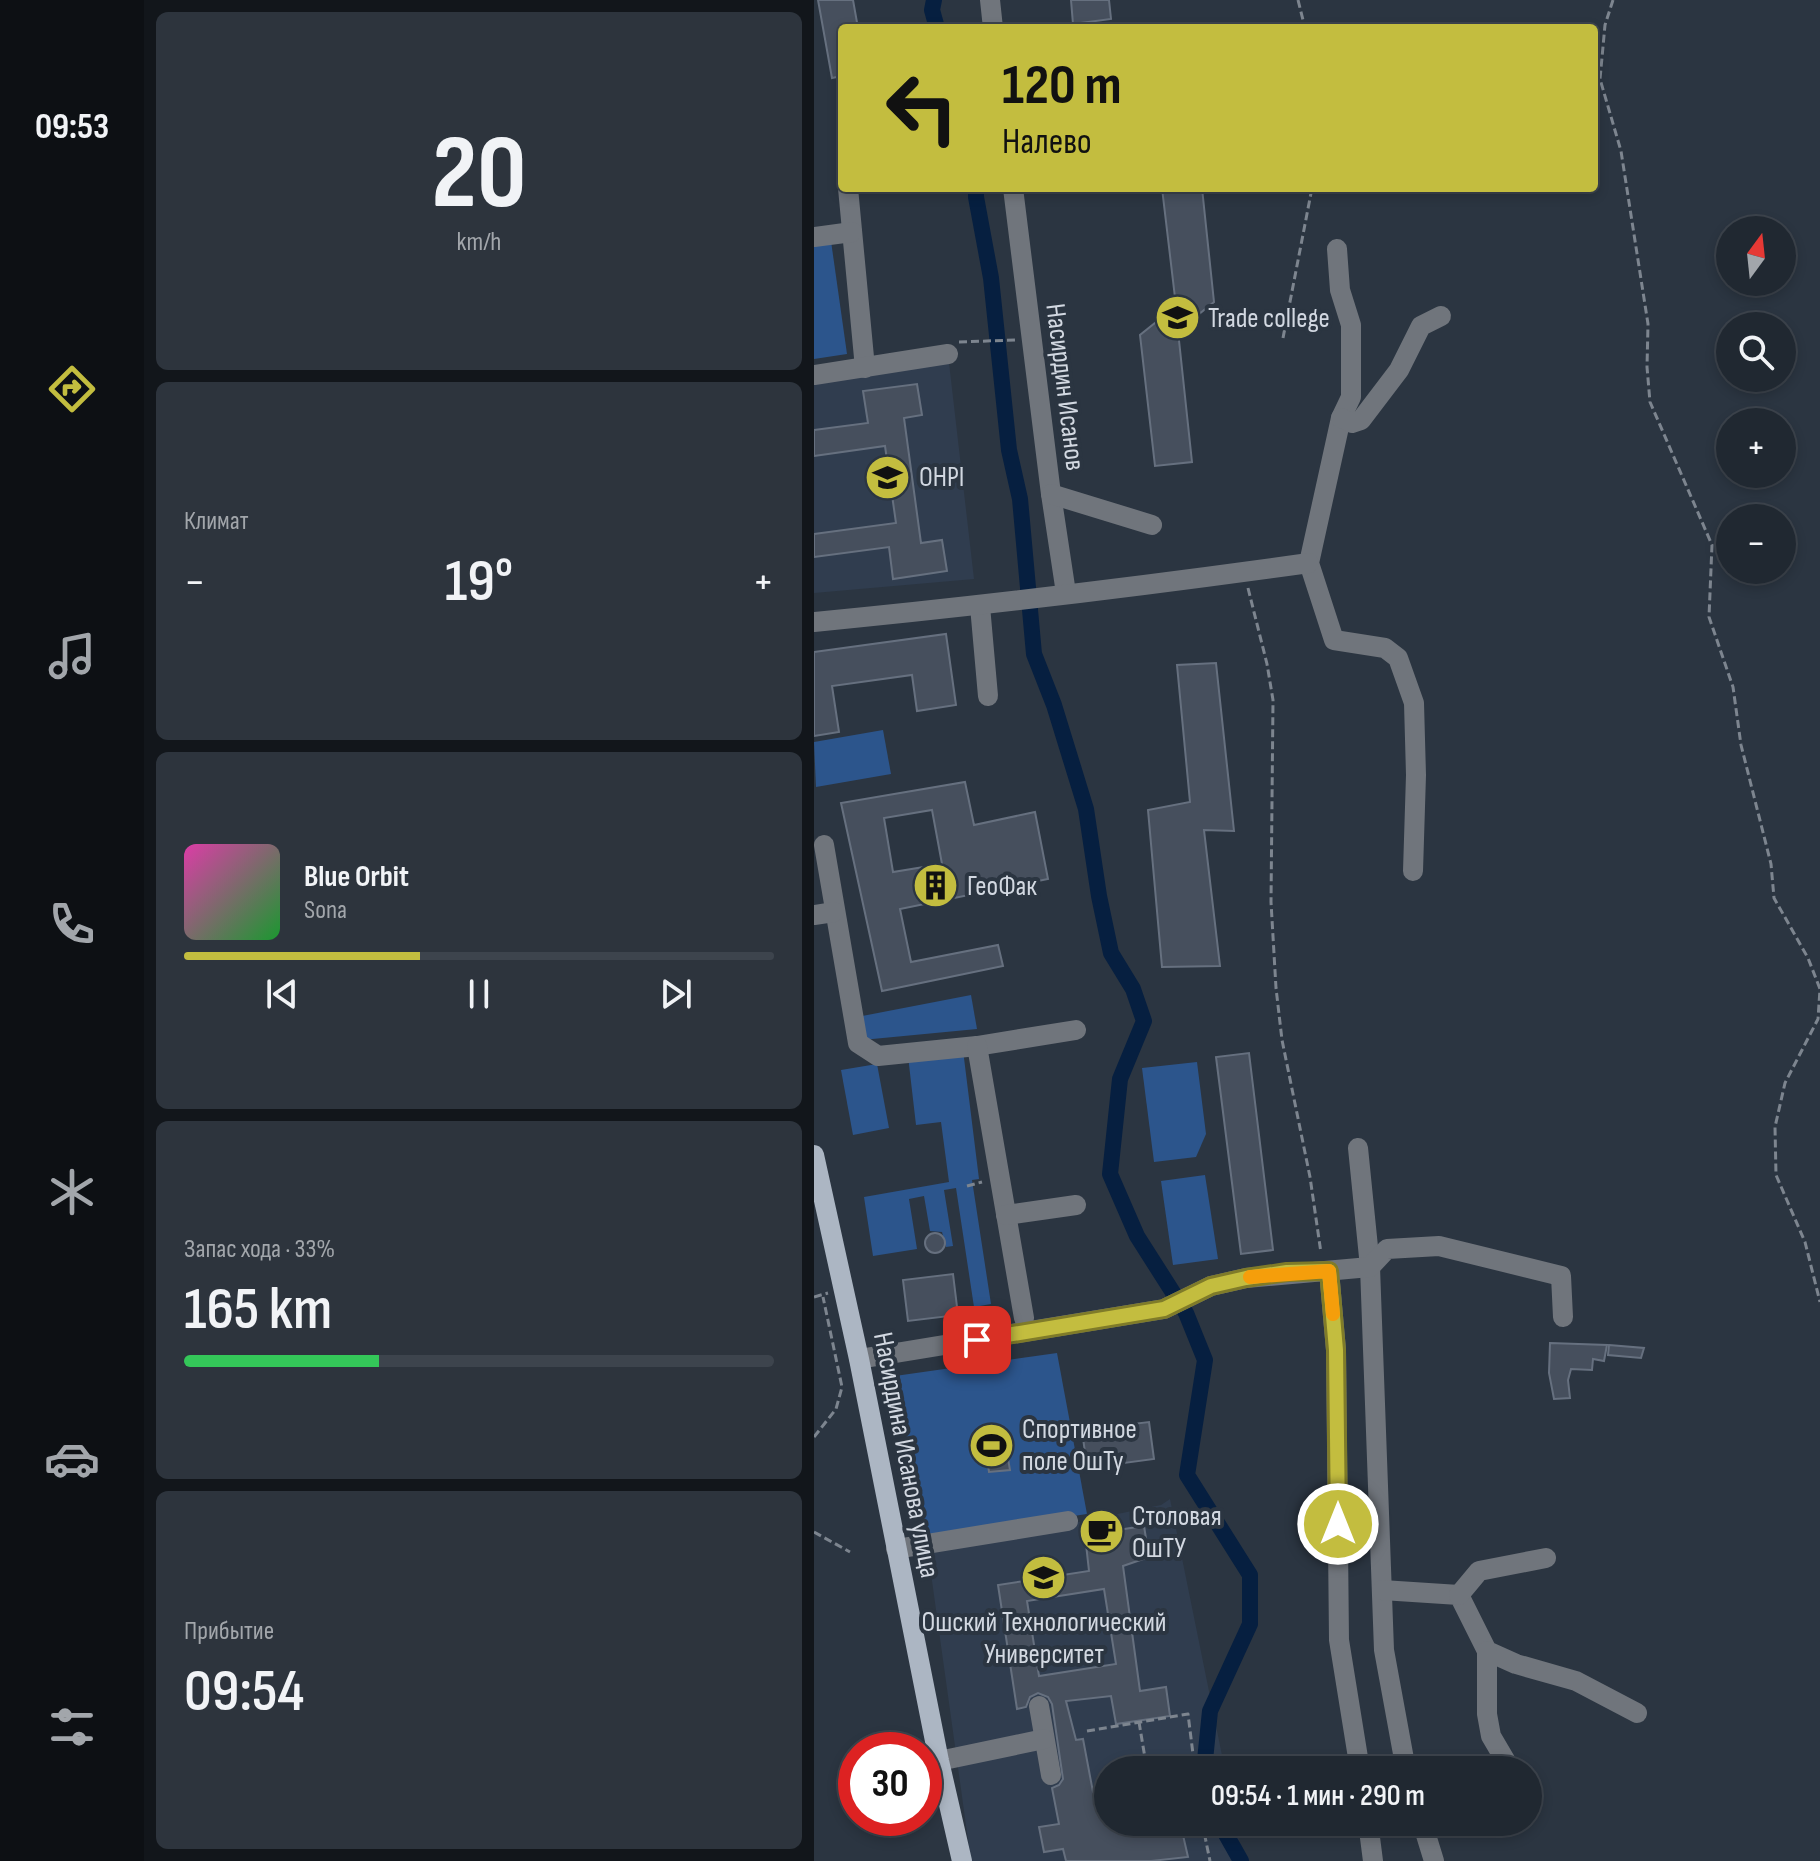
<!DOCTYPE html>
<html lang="ru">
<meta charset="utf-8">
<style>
:root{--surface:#202831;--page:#2d343d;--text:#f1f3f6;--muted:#a2a6ab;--line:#3d444d;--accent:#c3bd3f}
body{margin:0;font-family:"Sofia Sans Condensed",sans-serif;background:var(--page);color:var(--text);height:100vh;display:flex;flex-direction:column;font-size:30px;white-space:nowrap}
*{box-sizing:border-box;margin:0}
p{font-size:26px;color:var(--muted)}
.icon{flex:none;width:44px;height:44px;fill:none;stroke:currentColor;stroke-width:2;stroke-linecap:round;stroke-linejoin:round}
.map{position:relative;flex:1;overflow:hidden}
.details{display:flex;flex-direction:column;gap:12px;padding:12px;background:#12161b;width:670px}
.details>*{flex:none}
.guide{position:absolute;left:24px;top:24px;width:760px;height:168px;border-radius:8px;box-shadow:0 4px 12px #0003,0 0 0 2px var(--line);background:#c3bd3f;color:#111;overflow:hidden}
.needle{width:52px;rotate:15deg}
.tools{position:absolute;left:902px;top:216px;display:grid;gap:16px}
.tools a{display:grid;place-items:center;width:80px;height:80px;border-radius:50%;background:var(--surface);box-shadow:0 4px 12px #0003,0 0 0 2px var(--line);font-size:40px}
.speed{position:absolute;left:24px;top:1732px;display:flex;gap:16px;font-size:40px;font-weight:700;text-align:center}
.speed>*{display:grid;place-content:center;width:104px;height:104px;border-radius:50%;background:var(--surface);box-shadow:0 4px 12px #0003,0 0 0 2px var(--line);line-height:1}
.speed .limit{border:12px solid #d22;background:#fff;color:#111}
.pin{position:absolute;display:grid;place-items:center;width:68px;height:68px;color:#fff;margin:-34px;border-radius:16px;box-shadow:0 4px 12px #0006}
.me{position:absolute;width:88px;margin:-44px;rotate:0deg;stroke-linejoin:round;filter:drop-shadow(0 0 6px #0008)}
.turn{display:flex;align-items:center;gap:28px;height:168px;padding:0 32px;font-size:36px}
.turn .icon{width:104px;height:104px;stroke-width:2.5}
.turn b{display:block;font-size:56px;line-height:68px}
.big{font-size:60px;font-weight:600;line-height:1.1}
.details .card{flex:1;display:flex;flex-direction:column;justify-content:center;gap:12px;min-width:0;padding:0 28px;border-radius:12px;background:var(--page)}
.details .dial{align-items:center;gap:0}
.dial b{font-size:104px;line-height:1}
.song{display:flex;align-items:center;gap:24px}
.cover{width:96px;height:96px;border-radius:12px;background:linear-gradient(135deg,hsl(320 70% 55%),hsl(130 70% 35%))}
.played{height:8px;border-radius:4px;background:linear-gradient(90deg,var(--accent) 40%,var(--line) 40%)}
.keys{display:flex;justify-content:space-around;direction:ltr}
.heat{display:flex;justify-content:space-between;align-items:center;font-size:44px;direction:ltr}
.charge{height:12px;border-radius:6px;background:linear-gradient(90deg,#34c759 33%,var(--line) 0)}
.trip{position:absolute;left:280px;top:1756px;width:448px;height:80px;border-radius:40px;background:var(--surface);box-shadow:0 4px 12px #0003,0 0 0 2px var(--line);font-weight:600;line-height:80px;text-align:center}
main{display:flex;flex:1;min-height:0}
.dock{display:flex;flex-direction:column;width:144px;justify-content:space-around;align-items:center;background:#0d1014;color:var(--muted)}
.dock .icon{width:56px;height:56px}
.dock .active{color:var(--accent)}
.dock b{font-size:36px;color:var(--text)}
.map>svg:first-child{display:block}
.built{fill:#303d4f}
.green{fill:#2c558c}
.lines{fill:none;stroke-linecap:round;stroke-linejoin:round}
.canal{stroke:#061f40;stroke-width:16}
.building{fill:#464f5d;stroke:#66707f;stroke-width:2;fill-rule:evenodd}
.path{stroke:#7d858f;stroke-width:3;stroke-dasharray:8 4;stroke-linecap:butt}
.minor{stroke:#70757c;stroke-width:20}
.major{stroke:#acb6c3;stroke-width:20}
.route-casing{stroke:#7f7b29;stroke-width:20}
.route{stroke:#c3bd3f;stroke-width:14}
.slow{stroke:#f59e0b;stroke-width:14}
.labels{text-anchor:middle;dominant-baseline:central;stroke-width:8;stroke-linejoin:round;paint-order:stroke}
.poi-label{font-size:28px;fill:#d2d8e1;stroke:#2b3541;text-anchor:start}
.street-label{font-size:28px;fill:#d2d8e1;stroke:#2b3541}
</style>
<main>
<nav class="dock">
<b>09:53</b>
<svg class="icon active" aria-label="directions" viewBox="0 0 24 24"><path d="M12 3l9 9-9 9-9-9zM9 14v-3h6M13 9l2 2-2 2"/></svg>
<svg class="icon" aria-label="music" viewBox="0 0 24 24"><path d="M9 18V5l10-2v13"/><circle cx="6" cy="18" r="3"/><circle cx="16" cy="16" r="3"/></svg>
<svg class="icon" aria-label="phone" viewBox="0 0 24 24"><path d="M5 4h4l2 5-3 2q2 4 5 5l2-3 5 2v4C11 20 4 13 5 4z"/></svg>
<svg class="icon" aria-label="climate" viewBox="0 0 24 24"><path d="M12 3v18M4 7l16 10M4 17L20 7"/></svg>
<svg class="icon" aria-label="car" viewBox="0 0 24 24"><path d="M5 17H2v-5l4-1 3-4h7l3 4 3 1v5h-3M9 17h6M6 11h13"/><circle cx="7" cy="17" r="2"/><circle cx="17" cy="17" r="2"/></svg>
<svg class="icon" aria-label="filters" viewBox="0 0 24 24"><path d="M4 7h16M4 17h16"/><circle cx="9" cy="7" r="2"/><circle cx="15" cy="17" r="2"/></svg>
</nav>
<section class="details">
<div class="card dial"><b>20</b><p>km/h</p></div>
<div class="card"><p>Климат</p>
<div class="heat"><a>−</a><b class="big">19°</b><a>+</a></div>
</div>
<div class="card">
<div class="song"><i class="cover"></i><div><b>Blue Orbit</b><p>Sona</p></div></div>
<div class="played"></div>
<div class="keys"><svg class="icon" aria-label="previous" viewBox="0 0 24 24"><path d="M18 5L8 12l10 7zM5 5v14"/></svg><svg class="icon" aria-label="pause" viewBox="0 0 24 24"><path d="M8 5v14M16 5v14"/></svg><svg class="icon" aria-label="next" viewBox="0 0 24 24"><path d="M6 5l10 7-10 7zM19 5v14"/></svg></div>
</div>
<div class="card"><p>Запас хода · 33%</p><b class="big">165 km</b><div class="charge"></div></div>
<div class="card"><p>Прибытие</p><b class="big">09:54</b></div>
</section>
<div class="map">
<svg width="1006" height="1861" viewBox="0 0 1006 1861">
<rect width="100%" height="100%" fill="#2b3541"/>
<g class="built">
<path d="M134,354L160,579L0,593V375Z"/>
<path d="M356,1499L411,1770H294V1822H421L429,1861H157L113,1545L250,1525L347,1505Z"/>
</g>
<g class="green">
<path d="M17,241L33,354L0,359V243Z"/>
<path d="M69,730L77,774L2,787L0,742Z"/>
<path d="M157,995L163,1029L48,1040L43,1017Z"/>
<path d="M149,1050L165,1179L158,1180L177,1304L160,1307L142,1188L130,1190L139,1246L132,1247L128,1232L116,1231L110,1196L95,1199L103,1249L59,1256L50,1197L135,1182L127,1122L102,1125L94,1056Z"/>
<path d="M383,1062L392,1134L382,1157L340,1162L328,1068Z"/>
<path d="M63,1064L75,1128L39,1135L27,1070Z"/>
<path d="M391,1175L404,1259L359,1265L347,1181Z"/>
<path d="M243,1353L273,1514L112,1538L81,1376Z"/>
</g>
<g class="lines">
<g class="canal">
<path d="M120,0L118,10L123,28"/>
<path d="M162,188V197L177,278L195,450L206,499L220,654L240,705L272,809L285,896L297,953L319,989L330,1021L306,1079L296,1174L323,1236L372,1313L391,1360L373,1475L436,1575V1624L396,1711L390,1770"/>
<path d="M405,1822L427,1861"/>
</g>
</g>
<g class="building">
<path d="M4,0H39L44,28H28V76L18,78Z"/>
<path d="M257,0H295L297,19L259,24Z"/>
<path d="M348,188H388L400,302L364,331L378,462L341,466L326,335L362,306Z"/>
<path d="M103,384L108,415L90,418L107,543L128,540L133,571L79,579L75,547L0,557V534L82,523L71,446L0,456V430L54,423L49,391Z"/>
<path d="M132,634L142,705L103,711L98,675L18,686L25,732L0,736V652Z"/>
<path d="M402,663L420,831L390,830L406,966L348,967L334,810L376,802L363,665Z"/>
<path d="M151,782L160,825L221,812L234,879L86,909L97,962L184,945L189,966L68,991L27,803ZM118,810L128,864L79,872L70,818Z"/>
<path d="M435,1053L459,1250L427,1254L402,1057Z"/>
<circle cx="121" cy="1243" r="10"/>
<path d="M139,1274L144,1315L94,1321L89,1280Z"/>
<path d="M736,1343L793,1345L790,1361L779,1359L778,1370L757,1369L754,1380L756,1398L740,1399L735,1373Z"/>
<path d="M795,1345L830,1348L827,1358L794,1355Z"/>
<path d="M335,1422L340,1459L273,1468L268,1430Z"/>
<path d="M189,1430L196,1470L175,1472L169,1433Z"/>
<path d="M330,1526L335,1557L309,1566L326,1691L352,1687L356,1716L302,1724L297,1696L252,1701L262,1740L269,1739L279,1792L294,1790V1822H366L374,1857L337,1861H252L249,1849L230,1852L225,1827L245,1824L238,1788L245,1785L249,1779L238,1704L234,1697L224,1693L216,1697L212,1707L203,1709L184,1585L275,1571L271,1535ZM290,1589L302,1664L225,1676L213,1601Z"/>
</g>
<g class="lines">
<g class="path">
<path d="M484,0L491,28"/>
<path d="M799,0L791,25L786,79L807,151L834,324L833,367L836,402L898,545L895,617L919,687L927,745L957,864L960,898L994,958L1006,989L1004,1019L971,1083L961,1127L962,1175L991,1242L1006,1302"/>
<path d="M469,338L498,188"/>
<path d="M145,342L201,340"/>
<path d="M434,588L453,664L459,700L457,902L462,988L468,1040L496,1177L507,1253"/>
<path d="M153,1186L168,1182"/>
<path d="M0,1297L14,1293"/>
<path d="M0,1437L22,1409L28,1387L9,1297"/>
<path d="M0,1532L36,1552"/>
<path d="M325,1722L333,1770"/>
<path d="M273,1731L374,1714L381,1770"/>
<path d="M388,1822L396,1861"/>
</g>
<g class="minor">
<path d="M176,0L179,28"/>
<path d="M34,188L51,368"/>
<path d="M199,188L237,494L252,593"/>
<path d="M0,237L38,232"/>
<path d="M523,249L526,290L537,325V397L527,418L495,563L520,640L571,648L584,658L600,703L602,775L599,871"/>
<path d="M0,375L134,354"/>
<path d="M527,418L538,423L547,420L585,370L607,326L627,316"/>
<path d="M237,494L338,525"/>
<path d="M166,606L174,696"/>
<path d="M0,622C166,606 330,586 495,563"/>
<path d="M10,845L44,1043L64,1056L163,1046L262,1030"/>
<path d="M0,915L20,912"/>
<path d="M163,1046L210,1318"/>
<path d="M544,1148L556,1267L570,1650L592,1770"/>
<path d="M192,1215L262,1205"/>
<path d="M515,1271L522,1350L525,1640L546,1770"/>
<path d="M45,1359L350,1309L397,1286L432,1278L556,1267L573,1249L625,1246L747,1276L749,1317"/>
<path d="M82,1549L254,1521"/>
<path d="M568,1590L645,1595L673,1651L702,1664L762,1681L823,1713"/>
<path d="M645,1595L665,1571L732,1558"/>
<path d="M673,1651V1714L677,1736L694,1765"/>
<path d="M225,1706L237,1775"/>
<path d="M125,1761L230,1739"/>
<path d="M554,1822L559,1861"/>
<path d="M608,1822L620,1861"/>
</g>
<path class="major" d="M0,1155L45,1359L125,1761L148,1861"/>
</g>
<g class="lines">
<defs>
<path id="route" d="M163,1340L350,1309L397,1286L432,1278L473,1272L515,1271L522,1350L524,1524"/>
</defs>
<use href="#route" class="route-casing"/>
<use href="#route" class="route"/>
<path class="slow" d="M436,1277L515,1271L519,1314"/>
</g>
<defs>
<symbol id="university-disc" viewBox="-11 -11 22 22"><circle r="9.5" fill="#c3bd3f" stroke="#2b3541"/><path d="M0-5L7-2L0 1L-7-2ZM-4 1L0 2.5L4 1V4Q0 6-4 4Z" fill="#111"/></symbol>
<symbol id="building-disc" viewBox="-11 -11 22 22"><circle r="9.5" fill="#c3bd3f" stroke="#2b3541"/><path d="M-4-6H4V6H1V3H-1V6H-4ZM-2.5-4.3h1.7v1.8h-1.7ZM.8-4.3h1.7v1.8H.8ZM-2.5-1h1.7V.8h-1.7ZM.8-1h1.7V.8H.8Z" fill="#111"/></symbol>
<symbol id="stadium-disc" viewBox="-11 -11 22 22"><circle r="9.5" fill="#c3bd3f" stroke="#2b3541"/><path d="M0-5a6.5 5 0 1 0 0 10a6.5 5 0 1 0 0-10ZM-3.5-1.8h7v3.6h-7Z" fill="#111"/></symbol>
<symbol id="cafe-disc" viewBox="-11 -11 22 22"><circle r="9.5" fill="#c3bd3f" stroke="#2b3541"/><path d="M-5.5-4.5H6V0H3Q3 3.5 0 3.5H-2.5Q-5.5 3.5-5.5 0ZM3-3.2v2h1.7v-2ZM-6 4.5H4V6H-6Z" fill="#111"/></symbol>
</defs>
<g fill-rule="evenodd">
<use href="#university-disc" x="338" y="292" width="51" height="51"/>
<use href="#university-disc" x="48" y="452" width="51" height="51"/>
<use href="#building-disc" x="96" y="860" width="51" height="51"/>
<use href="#stadium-disc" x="152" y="1420" width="51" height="51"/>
<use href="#cafe-disc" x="262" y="1506" width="51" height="51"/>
<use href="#university-disc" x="204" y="1552" width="51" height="51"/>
</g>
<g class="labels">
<g class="poi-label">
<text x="394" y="318">Trade college</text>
<text x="105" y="477">OHPI</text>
<text x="153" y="886">ГеоФак</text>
<text x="208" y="1429">Спортивное<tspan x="208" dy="32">поле ОшТу</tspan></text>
<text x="318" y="1516">Столовая<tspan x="318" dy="32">ОшТУ</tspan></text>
<text x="230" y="1622" text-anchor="middle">Ошский Технологический<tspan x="230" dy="32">Университет</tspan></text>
</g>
<g class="street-label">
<text transform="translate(251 387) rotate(83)">Насирдин Исанов</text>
<text transform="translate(92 1455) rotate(79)">Насирдина Исанова улица</text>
</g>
</g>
</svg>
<div class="tools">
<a><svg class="needle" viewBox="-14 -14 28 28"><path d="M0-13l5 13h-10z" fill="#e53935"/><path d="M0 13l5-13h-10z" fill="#a2a6ab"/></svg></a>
<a><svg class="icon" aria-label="search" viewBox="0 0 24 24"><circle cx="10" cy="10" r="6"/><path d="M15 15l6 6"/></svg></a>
<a>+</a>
<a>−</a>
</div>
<div class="speed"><div class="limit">30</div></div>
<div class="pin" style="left:163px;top:1340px;background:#d93025"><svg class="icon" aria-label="arrive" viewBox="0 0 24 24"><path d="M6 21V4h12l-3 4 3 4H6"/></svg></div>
<svg class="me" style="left:524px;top:1524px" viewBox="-20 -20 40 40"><circle r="17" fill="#c3bd3f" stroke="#fff" stroke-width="3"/><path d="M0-11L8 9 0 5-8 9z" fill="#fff"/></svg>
<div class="trip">09:54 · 1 мин · 290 m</div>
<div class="guide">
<div class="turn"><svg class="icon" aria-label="left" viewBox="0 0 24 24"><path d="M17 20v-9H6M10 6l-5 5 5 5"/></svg><div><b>120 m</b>Налево</div></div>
</div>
</div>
</main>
